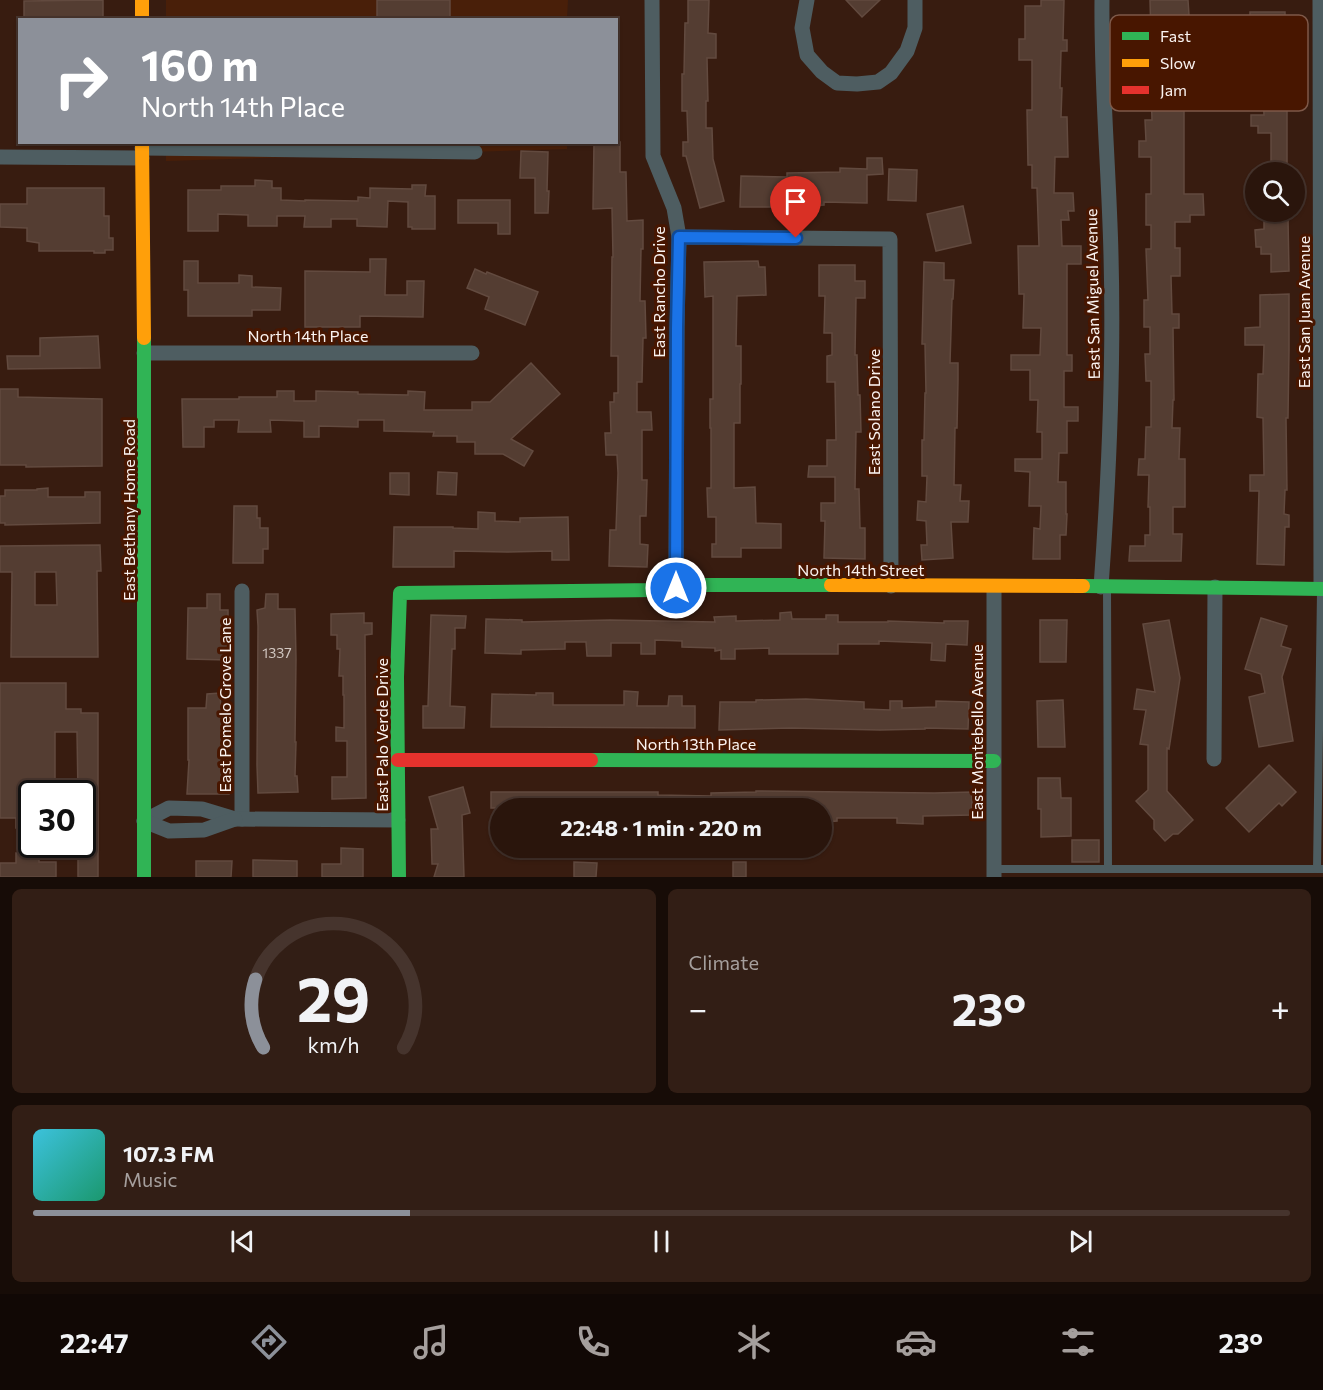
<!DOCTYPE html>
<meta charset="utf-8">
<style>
:root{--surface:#2a150c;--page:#321e15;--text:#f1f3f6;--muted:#a59f9d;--line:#46342d;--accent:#8c9099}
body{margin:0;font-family:Commissioner,sans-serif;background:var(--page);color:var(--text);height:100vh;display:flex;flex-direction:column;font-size:22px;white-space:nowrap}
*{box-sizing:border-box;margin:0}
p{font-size:20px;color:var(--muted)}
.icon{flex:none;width:33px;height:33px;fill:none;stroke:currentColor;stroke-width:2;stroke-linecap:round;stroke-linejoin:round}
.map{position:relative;height:877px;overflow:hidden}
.drawer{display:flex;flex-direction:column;gap:12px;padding:12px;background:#170c07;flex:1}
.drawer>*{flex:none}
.guide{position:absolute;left:18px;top:18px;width:600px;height:126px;border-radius:0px;box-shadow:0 2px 4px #0004,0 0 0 2px var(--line);background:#8c9099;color:#fff;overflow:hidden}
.controls{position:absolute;left:1245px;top:162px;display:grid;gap:12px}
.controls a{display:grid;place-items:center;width:60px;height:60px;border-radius:50%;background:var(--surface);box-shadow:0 2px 4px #0004,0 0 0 2px var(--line);font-size:30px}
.speed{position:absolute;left:18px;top:780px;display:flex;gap:12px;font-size:30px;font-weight:700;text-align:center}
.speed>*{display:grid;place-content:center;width:78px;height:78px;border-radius:50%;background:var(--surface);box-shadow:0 2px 4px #0004,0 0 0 2px var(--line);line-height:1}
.speed .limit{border:3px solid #111;border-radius:9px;background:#fff;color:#111}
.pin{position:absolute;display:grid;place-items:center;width:51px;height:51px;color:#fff;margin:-62px -26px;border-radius:50% 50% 50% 0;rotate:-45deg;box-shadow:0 0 6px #0007}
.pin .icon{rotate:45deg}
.me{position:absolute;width:66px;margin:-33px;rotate:0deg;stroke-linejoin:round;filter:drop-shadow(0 0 4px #0008)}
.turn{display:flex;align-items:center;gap:21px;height:126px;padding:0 24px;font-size:27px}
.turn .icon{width:78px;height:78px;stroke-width:2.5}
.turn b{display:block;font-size:42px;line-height:51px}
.big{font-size:45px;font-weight:700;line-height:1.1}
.drawer .tile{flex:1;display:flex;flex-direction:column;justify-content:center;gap:9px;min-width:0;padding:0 21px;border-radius:9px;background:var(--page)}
.drawer .dial{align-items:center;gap:0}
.dial svg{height:156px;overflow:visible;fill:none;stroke:var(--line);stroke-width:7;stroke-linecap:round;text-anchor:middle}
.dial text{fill:var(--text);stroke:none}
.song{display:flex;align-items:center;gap:18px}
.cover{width:72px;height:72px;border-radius:9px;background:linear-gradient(135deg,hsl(190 70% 55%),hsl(160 70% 35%))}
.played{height:6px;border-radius:3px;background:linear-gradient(90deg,var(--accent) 30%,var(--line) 30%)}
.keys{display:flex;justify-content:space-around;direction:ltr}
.heat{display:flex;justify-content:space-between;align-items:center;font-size:33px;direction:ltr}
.drawer .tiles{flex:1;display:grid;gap:12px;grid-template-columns:1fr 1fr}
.tile:last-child{grid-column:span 2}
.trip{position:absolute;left:490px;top:798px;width:342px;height:60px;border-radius:30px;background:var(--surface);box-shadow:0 2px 4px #0004,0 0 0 2px var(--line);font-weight:700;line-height:60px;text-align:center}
.tabs{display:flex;height:96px;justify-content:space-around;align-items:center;background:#110805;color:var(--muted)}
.tabs .icon{width:42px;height:42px}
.tabs .active{color:var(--accent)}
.tabs b{font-size:27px;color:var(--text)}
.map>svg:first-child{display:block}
.built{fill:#491f09}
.building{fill:#543d32;stroke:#624a3f;stroke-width:1.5;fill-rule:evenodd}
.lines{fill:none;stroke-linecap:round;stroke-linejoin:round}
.lane{stroke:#4e5d61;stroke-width:8}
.street{stroke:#4e5d61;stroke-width:15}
.fast{stroke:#30b455;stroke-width:14}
.slow{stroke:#ff9f0a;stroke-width:14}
.jam{stroke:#e5322d;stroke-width:14}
.route-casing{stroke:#114b97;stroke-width:15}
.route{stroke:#1a73e8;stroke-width:10}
.labels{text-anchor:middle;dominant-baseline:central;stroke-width:6;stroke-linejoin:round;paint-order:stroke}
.number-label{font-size:14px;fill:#d0c6c0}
.street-label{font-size:16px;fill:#faf3f0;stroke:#481600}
.key{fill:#481600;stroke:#7d5848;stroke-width:1.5}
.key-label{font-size:16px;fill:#faf3f0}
</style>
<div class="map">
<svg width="1323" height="877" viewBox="0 0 1323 877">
<rect width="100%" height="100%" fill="#381c10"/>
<g class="built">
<path d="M166,0H568L567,19L166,20Z"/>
<path d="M166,142L567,143V149L166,161Z"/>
</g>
<g class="building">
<path d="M103,0V20H24V1Z"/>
<rect x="377" y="0" width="73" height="20"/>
<path d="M688,0H709L708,33L716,34V58H707L708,101H706V128H712L713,159L724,201L700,208L686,156H683V142H688L687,111H682V74H684L685,23H688Z"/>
<path d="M846,0H880L862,17Z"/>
<path d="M1041,0H1064L1063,40H1067V51H1061L1060,88H1062L1061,117H1067L1068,157H1055L1054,193H1073L1074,211H1068L1069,220H1061L1062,246H1081V264H1067V355H1072V371H1064V407H1078V421H1067V453H1059L1058,482H1066V514H1067L1066,535H1060V559H1033L1034,528L1040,529L1041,506H1029L1030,472L1015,471V459H1042V432H1037L1038,400H1030V370H1011V355H1040L1041,328H1023L1024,294H1019L1018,246H1039L1037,188H1032V165H1028L1027,110H1032V60H1019V39H1025V6H1041Z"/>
<path d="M1150,0H1188L1189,15L1172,16V43H1178V61H1171V89L1184,88V194H1203L1204,215H1190V222H1175V248H1180V276H1171L1172,314H1179V328H1173L1174,400H1173L1172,428H1180L1179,459H1185V507H1173V534H1182L1181,561H1129L1130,546H1145V535H1150V507H1148L1149,475H1138L1139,459H1145L1146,427H1151V381H1146L1145,354H1150V327H1144V300H1148L1146,249H1151V225H1146V194H1151V157H1139V141H1146L1145,120H1152L1150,57H1146V36H1151Z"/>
<path d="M1250,12H1285V79H1287V172H1271V133H1258V126H1251V115H1264L1263,91L1253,92V75L1261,74L1262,33H1250Z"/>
<path d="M594,142H620V172H626L627,221L643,220V249H641L640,301H645L646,338H643L642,382H637V412H651L652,430H642V480H647L646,516H640V544L648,545L647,567L609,566L610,530H616L618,473L617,455H606L605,433H611L610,402H614V393H618V356H611L612,257H613L612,208L593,209Z"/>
<path d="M521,151L548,152L547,191H549L548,213H535V178H520Z"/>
<path d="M867,158H882L883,174L867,175V203L824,202V205L777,207H740L741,176L787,177V173L840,172V168L867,169Z"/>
<path d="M889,169L917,170L916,201L888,200Z"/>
<path d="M255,180L272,181V188H281V200L305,201V200L358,201V197L370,198V188L412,189V185H426L425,196H435V229H412V227H408V202L388,201L387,227L357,226V219H331V227H304L305,216H277V226H248V215L218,214V231H188V190H221V186H255Z"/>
<path d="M27,188H104V216H109V238H113V250H105V253H94V251H39V243L27,241V228L0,227V204H27Z"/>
<path d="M458,200H510V234H498V223H458Z"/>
<path d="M963,206L971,243L936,251L927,214Z"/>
<path d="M1288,219L1289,271L1271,272V254H1261V247H1256L1255,230L1264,229V220Z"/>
<path d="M370,259H386L385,295H407V281H424L423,317L360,316V327H305V271L370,272Z"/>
<path d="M184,261H198V283H239V275L252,276V287L281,288L280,310H252V316H188V290H184Z"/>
<path d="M758,261L759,267H765L766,295L737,296L736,346H741V384H740V423H734V488L755,487L756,523L781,524V548H741V557H712V544H716V517H708L707,488H711V428H710V399H713V296L705,297L704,262Z"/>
<path d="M924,262L944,263V280H954L953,299H952L950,363H958V380L957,428H955L954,485H961L960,501H969L968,522H951L953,558L922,560L921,545H927L926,521L917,520L918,501L926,502L927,476H922V440H924L925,393H926L925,344H922Z"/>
<path d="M819,265H855V281H865V298H856L855,355H857L858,395H860L861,432H856L855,489H859L860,528H865V559L824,558L825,521H821V503H835V477H808L809,466H827V440H836L835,382H827V356L832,355V333H824L825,296H819Z"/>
<path d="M475,269L486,274L487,272L538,292L525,325L485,309L489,297L467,288Z"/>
<path d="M1289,294V350L1288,418H1286L1287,490H1285L1284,514L1289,515V527H1285L1284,565L1257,564L1259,491H1250V475H1264L1263,418L1257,417L1258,374H1263L1264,345H1245V328L1260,327V295Z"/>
<path d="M98,336L100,368L8,369L7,356H40V338Z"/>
<path d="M531,363L560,394L511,439L533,451L524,466L503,454H475V442H457V436H433L434,432L384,431V420H358V427L319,426V437H304V421L270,420L271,432H238L239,420H214V427H204V447H183L182,399H239V397H277V391H294V401H316V391L358,392V394L408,395V391L425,392L424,410H472V402H490Z"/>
<path d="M0,389H18V397L102,399V466L26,467V465H0Z"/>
<path d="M438,472L457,473L456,495L437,494Z"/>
<path d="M390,473H409V495L390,494Z"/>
<path d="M48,488V497H85V492H100V523L5,525V523H0V496H5V490H37V489Z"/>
<path d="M234,506H257V518H260V528H268V549H263V563H233Z"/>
<path d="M478,512L495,513V521L520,522V518L568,517L569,560H552V551L507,552L454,551V567H393L394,527H453V528L478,529Z"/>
<path d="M100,545L101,571H97L98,657H11L12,572H0V546ZM35,572H56L57,605H35Z"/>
<path d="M207,594H220V610H228V660L187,659L188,608H207Z"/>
<path d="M266,594H278V609H295L296,659L295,742H296L295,776H297L298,792L258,793L257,765L258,626L257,610L265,608Z"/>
<path d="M791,612L792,619H826V615H838V622H888V621L944,623V621H968L967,645L946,644L945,661L931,660L932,643L879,641V644H838V654H769V648L735,649V659H721V650L715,651V648L682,647V641L655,640V654H641V643H611V656H587L586,642H565V649L521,650V654L485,653L486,619L522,620V622L610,620L715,622L714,617L736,616V621L780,620V613Z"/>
<path d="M364,613V623H372V634L365,635L366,798L332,799V777H347V741H336V727L344,728V695H343V676H339L340,649H337V635H331V614Z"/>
<path d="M431,615L466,616L465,628H455V649H452L450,706L465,707L464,728H423V706H428Z"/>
<path d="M1261,618L1287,626L1281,646L1291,649L1282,677L1293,741L1259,747L1249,697L1265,693L1261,674L1245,669Z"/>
<path d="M1040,620H1067L1066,662H1040Z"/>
<path d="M1169,620L1180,678L1169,749L1167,748V791L1193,820L1178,834H1173L1165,841L1154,829V820L1136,801L1148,790V745L1140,744L1146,710L1134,709L1137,689L1155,692L1143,624Z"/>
<path d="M0,683H66V709H81V713H98V877H78V846H82V794H78L77,732H55V794H32V828H16V818H0Z"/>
<path d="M624,691L638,692L637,706H668L669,696H682V706H695V728L491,727L492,694L536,695V693H553V705H624Z"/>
<path d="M220,693L221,709H228L227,746H228L229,759V794H187L189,760H188V708H206L207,694Z"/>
<path d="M806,699L864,702V709L890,710V701H902V708L936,707V701L969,702L968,729L925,728V729L880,730L791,728L719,730L720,702H756V700Z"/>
<path d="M1063,700L1065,747H1038L1037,701Z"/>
<path d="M1269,765L1296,792L1282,806L1279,803L1249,832L1226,808Z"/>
<path d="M1038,778H1060L1061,798H1071V836L1041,837V809H1038Z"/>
<path d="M463,787L470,813L462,815L464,877H434L438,864H432L431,829H438L429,797Z"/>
<path d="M756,791L934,793L972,792V815L923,816V824L897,823V818H837V821L822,822V808H491V792H658V795L711,796V793L756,792Z"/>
<rect x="1072" y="840" width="27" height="22"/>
<path d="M341,848L363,849V877H322V864H341Z"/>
<path d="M16,853H39V862H56V877H0V863H16Z"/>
<path d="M253,860L297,861V877H253Z"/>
<path d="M196,861H232L231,877H196Z"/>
<path d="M574,862L597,863L596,877H574Z"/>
<rect x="733" y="862" width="13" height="15"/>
</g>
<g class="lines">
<g class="lane">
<path d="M1107,588L1108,869"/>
<path d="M994,869H1323"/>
<path d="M1317,869L1321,592"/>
</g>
<g class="street">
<path d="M652,0L653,156L674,208L679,237L677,328L676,588"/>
<path d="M807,0L802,28L807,55L822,72L837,83L857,84L878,82L891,73L907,51L915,28V0"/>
<path d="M1320,0L1321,589"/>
<path d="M142,148L475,152"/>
<path d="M0,157L142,158"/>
<path d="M679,237L890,239L891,586"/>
<path d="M144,353H472"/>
<path d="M994,587V877"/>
<path d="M1101,587C1109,477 1114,366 1111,255C1109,170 1101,85 1102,0"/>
<path d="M1214,759L1215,587"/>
<path d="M242,819V591"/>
<path d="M144,821L169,808L202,809L235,819L398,820"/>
<path d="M144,821L169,831L204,830L235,819"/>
</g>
<g class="fast">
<path d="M144,338V877"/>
<path d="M1083,586L1323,589"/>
<path d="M591,760L994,761"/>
<path d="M399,877L397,677L400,593L656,590L705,585H831"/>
</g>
<g class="slow">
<path d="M142,0V20"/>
<path d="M142,142L144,338"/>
<path d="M831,585L1083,586"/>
</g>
<path class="jam" d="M398,760H591"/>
</g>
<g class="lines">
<defs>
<path id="route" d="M676,588L677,328L679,237L796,238"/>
</defs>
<use href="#route" class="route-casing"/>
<use href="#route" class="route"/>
</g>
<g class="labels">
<g class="number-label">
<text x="277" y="652">1337</text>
</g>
<g class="street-label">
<text transform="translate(658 292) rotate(-90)">East Rancho Drive</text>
<text transform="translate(1092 294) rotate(-91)">East San Miguel Avenue</text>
<text transform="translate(1303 312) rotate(-90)">East San Juan Avenue</text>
<text x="308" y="335">North 14th Place</text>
<text transform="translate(873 412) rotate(-90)">East Solano Drive</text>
<text transform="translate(128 510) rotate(-90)">East Bethany Home Road</text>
<text x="861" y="569">North 14th Street</text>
<text transform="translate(224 705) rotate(-90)">East Pomelo Grove Lane</text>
<text transform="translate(976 732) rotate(-90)">East Montebello Avenue</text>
<text transform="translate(381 735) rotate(-90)">East Palo Verde Drive</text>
<text x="696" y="743">North 13th Place</text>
</g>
</g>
<rect x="1110" y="15" width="198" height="96" rx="9" class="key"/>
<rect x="1122" y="32" width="27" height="8" fill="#30b455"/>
<rect x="1122" y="59" width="27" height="8" fill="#ff9f0a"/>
<rect x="1122" y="86" width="27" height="8" fill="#e5322d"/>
<g class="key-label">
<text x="1160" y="42">Fast</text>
<text x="1160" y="69">Slow</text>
<text x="1160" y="96">Jam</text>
</g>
</svg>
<div class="controls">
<a><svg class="icon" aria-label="search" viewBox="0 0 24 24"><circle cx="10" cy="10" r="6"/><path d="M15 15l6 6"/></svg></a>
</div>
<div class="speed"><div class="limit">30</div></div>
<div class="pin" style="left:796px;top:238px;background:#d93025"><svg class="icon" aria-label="arrive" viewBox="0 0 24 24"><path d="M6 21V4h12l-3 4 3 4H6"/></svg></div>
<svg class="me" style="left:676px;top:588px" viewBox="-20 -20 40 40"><circle r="17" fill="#1a73e8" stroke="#fff" stroke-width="3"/><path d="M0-11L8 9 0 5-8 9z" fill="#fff"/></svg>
<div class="trip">22:48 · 1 min · 220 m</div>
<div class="guide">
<div class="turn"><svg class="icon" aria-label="right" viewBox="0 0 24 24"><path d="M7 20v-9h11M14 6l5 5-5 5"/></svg><div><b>160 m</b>North 14th Place</div></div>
</div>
</div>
<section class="drawer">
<div class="tiles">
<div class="tile dial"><svg viewBox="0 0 100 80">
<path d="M14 69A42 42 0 1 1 86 69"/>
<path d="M14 69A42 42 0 0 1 10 34" stroke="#8c9099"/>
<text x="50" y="56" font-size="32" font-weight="700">29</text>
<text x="50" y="72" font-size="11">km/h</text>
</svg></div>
<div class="tile"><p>Climate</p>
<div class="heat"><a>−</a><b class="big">23°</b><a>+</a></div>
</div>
<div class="tile">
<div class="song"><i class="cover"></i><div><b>107.3 FM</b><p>Music</p></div></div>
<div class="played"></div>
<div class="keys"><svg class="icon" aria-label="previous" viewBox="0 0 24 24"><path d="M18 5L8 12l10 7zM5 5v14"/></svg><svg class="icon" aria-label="pause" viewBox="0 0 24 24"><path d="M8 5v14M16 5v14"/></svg><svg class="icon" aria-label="next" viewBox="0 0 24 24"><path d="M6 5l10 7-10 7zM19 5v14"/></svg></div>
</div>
</div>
</section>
<nav class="tabs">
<b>22:47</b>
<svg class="icon active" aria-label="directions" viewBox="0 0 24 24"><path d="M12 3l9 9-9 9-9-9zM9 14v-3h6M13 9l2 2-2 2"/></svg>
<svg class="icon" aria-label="music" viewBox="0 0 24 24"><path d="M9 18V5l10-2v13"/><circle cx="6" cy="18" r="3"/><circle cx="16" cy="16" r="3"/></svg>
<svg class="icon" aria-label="phone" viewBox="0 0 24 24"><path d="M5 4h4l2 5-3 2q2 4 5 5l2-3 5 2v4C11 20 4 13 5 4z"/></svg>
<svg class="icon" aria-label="climate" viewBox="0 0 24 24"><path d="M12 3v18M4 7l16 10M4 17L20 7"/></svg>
<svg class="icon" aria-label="car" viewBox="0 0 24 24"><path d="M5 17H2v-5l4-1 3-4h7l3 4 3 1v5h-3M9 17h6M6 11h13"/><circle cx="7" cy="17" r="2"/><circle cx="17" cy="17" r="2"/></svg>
<svg class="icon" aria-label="filters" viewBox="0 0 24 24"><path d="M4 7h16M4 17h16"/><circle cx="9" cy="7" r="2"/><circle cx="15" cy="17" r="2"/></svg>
<b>23°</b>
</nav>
